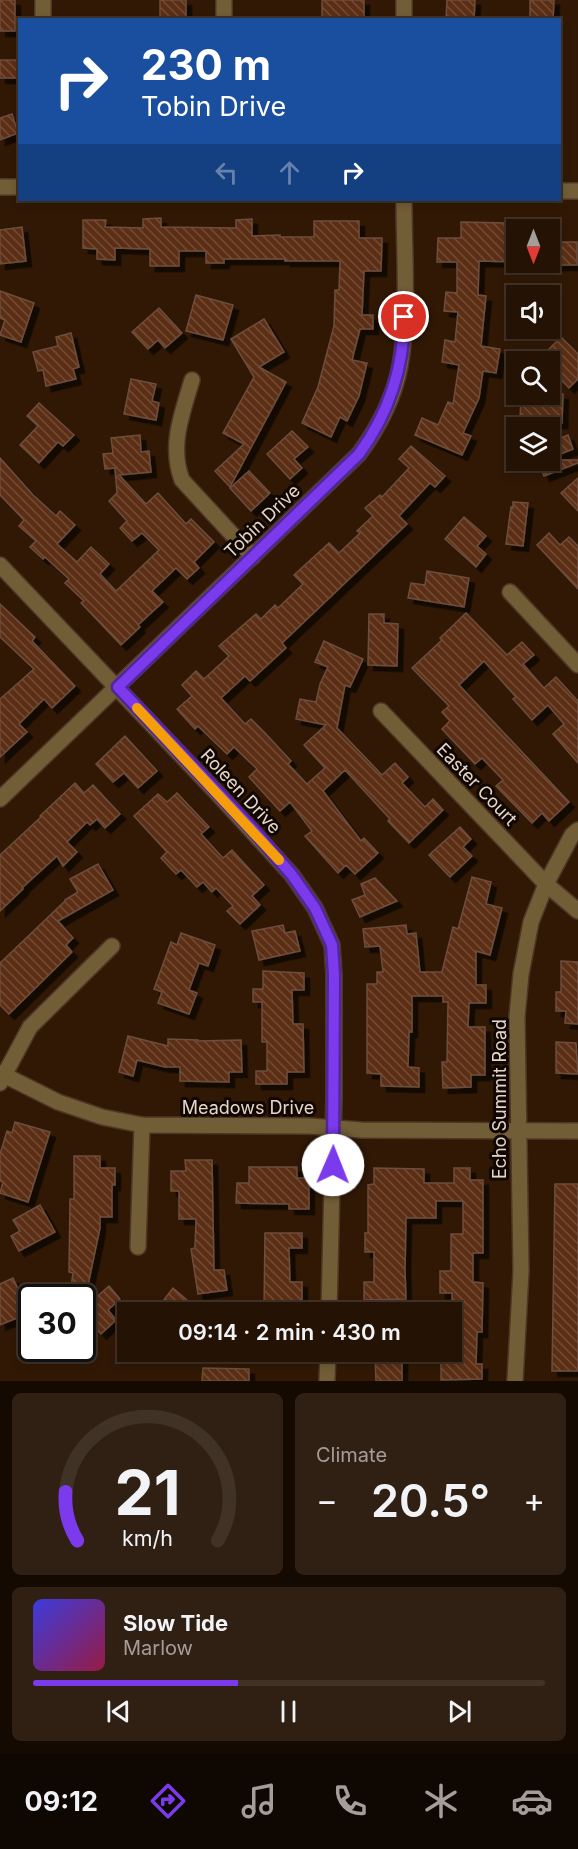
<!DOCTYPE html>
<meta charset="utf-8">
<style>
:root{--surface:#241204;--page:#302013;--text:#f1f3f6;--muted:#a39e9a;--line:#413226;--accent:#7c3aed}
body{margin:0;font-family:Inter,sans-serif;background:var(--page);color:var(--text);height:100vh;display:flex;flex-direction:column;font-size:22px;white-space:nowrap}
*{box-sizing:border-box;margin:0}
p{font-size:20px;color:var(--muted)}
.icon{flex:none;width:33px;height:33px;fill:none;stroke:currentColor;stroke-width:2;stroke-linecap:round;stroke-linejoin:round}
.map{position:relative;height:1381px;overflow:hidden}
.details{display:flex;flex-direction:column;gap:12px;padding:12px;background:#140a02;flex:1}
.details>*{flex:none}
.banner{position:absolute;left:18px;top:18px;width:543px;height:183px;border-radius:0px;box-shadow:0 3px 9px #0003,0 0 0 2px var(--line);background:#1a4fa0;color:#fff;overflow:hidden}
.needle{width:39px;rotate:180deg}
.fabs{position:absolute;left:506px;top:219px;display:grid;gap:12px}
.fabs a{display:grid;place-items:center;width:54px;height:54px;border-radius:0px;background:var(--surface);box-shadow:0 3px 9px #0003,0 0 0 2px var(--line);font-size:30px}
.speed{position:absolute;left:18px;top:1284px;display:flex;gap:12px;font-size:30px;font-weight:700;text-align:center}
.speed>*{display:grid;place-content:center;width:78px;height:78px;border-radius:50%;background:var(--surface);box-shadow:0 3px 9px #0003,0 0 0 2px var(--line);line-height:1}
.speed .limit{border:3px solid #111;border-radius:9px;background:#fff;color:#111}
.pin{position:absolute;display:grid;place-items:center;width:51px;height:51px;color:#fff;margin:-26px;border:3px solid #fff;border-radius:50%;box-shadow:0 2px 6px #0007}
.me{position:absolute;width:66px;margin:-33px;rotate:1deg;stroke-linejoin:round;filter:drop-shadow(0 0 4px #0008)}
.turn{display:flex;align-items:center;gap:21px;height:126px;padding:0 24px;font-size:27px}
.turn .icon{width:78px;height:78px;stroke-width:2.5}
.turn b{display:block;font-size:42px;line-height:51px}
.lanes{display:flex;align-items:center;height:57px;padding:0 24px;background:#0003;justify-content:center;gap:30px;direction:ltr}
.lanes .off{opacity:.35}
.big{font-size:45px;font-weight:600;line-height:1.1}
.details .widget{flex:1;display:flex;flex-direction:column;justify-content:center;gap:9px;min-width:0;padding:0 21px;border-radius:9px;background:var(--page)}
.details .dial{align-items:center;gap:0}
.dial svg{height:156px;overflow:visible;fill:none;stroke:var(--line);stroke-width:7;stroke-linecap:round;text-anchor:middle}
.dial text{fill:var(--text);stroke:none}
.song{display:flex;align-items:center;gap:18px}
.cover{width:72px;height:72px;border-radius:9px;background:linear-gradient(135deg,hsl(240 70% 55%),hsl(340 70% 35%))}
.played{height:6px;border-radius:3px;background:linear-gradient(90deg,var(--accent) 40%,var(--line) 40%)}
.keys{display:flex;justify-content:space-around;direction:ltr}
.heat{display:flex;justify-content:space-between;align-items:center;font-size:33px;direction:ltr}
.details .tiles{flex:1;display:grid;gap:12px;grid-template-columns:1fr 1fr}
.widget:last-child{grid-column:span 2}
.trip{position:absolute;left:117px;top:1302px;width:345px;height:60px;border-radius:0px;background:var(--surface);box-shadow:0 3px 9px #0003,0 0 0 2px var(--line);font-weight:600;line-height:60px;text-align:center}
.tabs{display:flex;height:96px;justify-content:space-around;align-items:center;background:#0e0702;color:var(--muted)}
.tabs .icon{width:42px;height:42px}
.tabs .on{color:var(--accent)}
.tabs b{font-size:27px;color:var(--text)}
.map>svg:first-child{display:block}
.building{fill:url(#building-back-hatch);stroke:#6d4e3e;stroke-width:1.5;filter:url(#shadow)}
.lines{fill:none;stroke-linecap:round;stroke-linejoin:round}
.minor-casing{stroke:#4d3624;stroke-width:18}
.tertiary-casing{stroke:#4d3624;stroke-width:18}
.minor{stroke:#715e37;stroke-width:15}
.tertiary{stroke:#715e37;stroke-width:15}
.route-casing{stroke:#51269a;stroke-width:15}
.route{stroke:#7c3aed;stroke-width:10}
.slow{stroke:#f59e0b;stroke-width:10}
.labels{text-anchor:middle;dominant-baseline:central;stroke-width:6;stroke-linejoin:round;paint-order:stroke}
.street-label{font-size:18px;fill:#e5d5c9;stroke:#100702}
</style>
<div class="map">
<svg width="578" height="1381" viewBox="0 0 578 1381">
<defs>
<pattern id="building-back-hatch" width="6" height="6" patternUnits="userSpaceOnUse" patternTransform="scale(1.5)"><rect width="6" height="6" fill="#5b2f14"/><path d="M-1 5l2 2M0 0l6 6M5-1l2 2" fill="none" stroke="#724c35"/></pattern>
<filter id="shadow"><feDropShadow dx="5.5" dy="5.5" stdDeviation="0" flood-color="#0009"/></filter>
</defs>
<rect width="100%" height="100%" fill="#301805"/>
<g class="building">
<rect x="0" y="0" width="15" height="31"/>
<rect x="160" y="0" width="26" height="20"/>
<rect x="322" y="0" width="42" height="20"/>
<path d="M447,0H475L474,20H446Z"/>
<path d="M530,0H554L553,20H530Z"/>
<path d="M0,60H18L19,78H0Z"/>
<path d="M12,114L18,133L0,140V118Z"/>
<path d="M161,218V227L236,228V220L252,219V236L280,235V237H314V221H359V238H382L381,271H364L362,315H373V329H360L352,360L367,363L359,396L347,421L340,417L331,437L302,423L318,387L334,326L335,290H339L340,261H285V259H224V263H206V251H179V266H150V249L115,248V260L97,259V249L83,248V220H106L105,227L143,228V219Z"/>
<path d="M461,222L507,223V239H516V262L479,261L478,295L486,296L481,346L500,349L496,373L483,371L479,398L463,433L471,436L462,455L415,435L422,418L438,425L448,402L453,404L459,365L442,362L445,340L455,342L458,312L444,311L446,292L457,293V262H437L438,238H461Z"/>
<path d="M22,227L26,261L0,264V230Z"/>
<rect x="549" y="242" width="28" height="23"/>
<path d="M0,291L34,303L21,342L0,335L5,320L0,318Z"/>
<path d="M196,295L233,305L223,340L186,331Z"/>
<path d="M159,308L182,333L165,348L158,340L148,349L132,332Z"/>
<path d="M264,319L284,352L259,367L286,382L230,487L215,471L244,444L223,433L254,377L231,339Z"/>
<path d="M71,333L79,367L73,369L76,379L46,386L43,370L38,371L33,352L58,346L56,337Z"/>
<path d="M561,337L578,354V379L569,388L549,367V362H544L540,358Z"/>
<path d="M131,379L156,384L152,401L159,403L156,420L124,414Z"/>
<path d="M521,394H563L562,423L520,422Z"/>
<path d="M39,403L74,435L63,446L58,442L39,463L20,445L38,426L27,416Z"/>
<path d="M292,431L308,447L294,459L302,468L290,479L267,454Z"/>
<path d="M549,434L553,441L568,435L573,449L558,455L560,460H578V463L544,476L538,460H549Z"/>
<path d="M140,435L141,452L149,451L151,472L119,475L146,504L158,493L186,524L191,519L214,542L194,562L199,568L187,579L176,568L152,591L163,602L138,625L140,627L121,645L81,603L84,601L65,583L69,579L45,557L43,559L30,547L36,541L19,526L24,520L0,495V458L33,495L56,516L60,511L75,525L57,544L77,562L91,547L109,564L100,574L116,591L159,550L142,533L132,541L120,528L127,521L109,501L117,493L115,468L105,469L103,454L113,453L111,438Z"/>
<path d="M411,446L445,476L435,487L430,483L399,516L407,524L282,643L286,648L250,681L245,676L221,698L245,724L251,719L265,733L291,761L288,764L307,784L325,768L304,745L326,725L296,719L300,699L316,702L320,684L328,667L315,662L324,641L363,659L350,687L345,685L337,728L382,775L395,763L408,777L402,783L425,807L433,799L443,810L409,843L388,821L390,819L345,770L323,791L361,841L364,838L378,853L355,874L346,865L338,873L305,836L312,831L290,802L280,811L249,777L257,769L234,747L227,754L198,726L195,729L177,709L192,696L182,685L196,671L204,679L229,656L219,646L256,614L261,619L275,605L278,608L303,584L294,575L329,543L339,553L360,533L357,531L373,516L365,508L380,495L382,497L409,468L399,459Z"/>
<path d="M249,471L270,493L251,511L230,488Z"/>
<path d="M578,478V511L561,493Z"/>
<path d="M513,502L528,503L523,546L506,544L511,507L513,508Z"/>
<path d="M464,517L486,536L477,546L486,554L476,567L445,539Z"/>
<path d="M549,533L560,545L569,537L578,546V589L537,545Z"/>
<path d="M427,571L469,578L464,607L408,598L411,583L425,585Z"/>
<path d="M0,604L35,637L32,641L75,686L52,708L44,699L19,724L27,732L0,757V699L34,669L0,637Z"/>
<path d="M466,613L507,655L522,642L534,655L523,664L544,688L556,677L578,701V763L553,734L564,724L548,705L532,720L513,699L516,697L484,661L459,685L569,802L549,821L542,813L532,823L496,786L503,780L482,758L475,764L442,729L450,721L442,712L449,706L412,668L442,640L440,638Z"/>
<path d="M369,614H384V623L398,624L397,666L368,665Z"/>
<path d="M125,736L157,771L138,788L124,773L113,782L96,764Z"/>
<path d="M75,783L84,793L93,785L120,814L105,828L97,819L90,825L87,822L67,842L77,852L63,866L57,856L22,888L23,889L0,911V855L41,817L40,816Z"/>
<path d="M177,793L209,827L201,834L223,858L232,850L264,885L252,896L260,905L240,924L227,911L233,906L216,888L212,892L203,882L197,887L181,870L176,874L161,858L167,852L134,816L158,794L167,802Z"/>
<path d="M460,827L471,839L463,847L472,856L450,877L429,855Z"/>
<path d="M98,864L113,890L58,921L73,938L66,945L72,952L9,1014L0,1005V963L65,901V900L78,892L70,879Z"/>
<path d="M472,877L491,882L486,904L502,908L490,955L476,951V985H486V1003H469L468,1027H485V1075H471V1087L443,1088L442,1062H447L448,1002H443V996H412V1032H409L408,1067L419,1068V1087L381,1086V1074L367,1073V984H377V972H383L380,946L365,947L363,929L406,925L407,934L416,933L420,972H442L453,927L458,929Z"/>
<path d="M375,878L397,901L360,917L352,900L365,895L361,884Z"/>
<path d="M283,925L285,933L295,931L300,951L259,960L252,931Z"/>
<path d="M181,933L215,945L208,966L199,963L189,990L197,993L189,1014L158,1003L162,992L154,989L171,942L177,945Z"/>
<path d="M561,961L578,962V1024L565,1023L566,1011H556V992H561Z"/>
<path d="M263,971L304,973V990H292L293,1024H303L304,1072H287V1084H256V1071H267V1042H262V1002H253V989H263Z"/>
<path d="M128,1036L168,1046V1039L198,1040V1041L241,1040L242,1072H229V1082L180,1081V1067H165L137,1060L133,1076L119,1072Z"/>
<path d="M556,1042L576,1043L578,1074L556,1073Z"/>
<path d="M15,1122L50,1132L28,1202L0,1193L3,1182L0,1181V1154L7,1131L12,1133Z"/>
<path d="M74,1156H100V1168H115V1185H112V1217H100V1228L87,1290L71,1287L73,1273L69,1272L70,1199H74Z"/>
<path d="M185,1160H212L214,1270H224L227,1290L198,1294L191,1249L195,1248L196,1219H179V1191H171V1171H186Z"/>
<path d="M249,1167H297V1178H309V1209H289V1204L236,1203L237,1183H249Z"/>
<path d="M374,1168L424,1169V1183H454V1168H470V1180H483V1253H473V1282L483,1283L482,1332H477L476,1364H482V1379L441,1380V1352H452V1293H440V1271H451V1234H463V1201H436V1218H406L405,1270L406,1299L364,1300V1282H374V1252H365V1233H368V1185L374,1184Z"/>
<path d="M555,1184H578V1371H552Z"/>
<path d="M40,1205L55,1232L19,1251L11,1236L20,1231L13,1220Z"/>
<path d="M265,1233H302V1248H289L290,1282H302V1312H264Z"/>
<path d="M13,1278L18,1289L27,1285L32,1295V1337L22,1316L0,1325V1284Z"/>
<path d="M109,1286L120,1299L108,1310L116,1320L101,1334L82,1313V1310Z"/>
<path d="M173,1288L187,1300L202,1312H177L163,1301Z"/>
<path d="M375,1358H402V1381H376Z"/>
<path d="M203,1368L249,1369V1381H202Z"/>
</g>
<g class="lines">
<defs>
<g id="minor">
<path d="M43,20V0"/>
<path d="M224,20V0"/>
<path d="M404,20V0"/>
<path d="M0,187H20"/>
<path d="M192,380C182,414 169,446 182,480L253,557"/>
<path d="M0,565L217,793L292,875L315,908L332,945L334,975V1098L329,1312"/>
<path d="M510,592L578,665"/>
<path d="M381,711L546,884L578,911"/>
<path d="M0,1083L30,1027L112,946"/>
<path d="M138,1247L142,1125"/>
<path d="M327,1381L328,1352"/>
<path d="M515,1381L521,1271L517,1017L521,974L531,922L546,884L572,835L578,830"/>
</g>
<g id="tertiary">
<path d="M560,191H578"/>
<path d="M0,799L359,454C378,428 394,398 400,366C409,316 404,252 404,200"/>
<path d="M0,1073L58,1102L102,1117L142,1125L309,1126L361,1130L578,1131"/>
</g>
</defs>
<use href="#minor" class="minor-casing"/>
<use href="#tertiary" class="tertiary-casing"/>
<use href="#minor" class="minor"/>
<use href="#tertiary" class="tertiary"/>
</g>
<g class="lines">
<defs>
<path id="route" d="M333,1165L334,975L332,945L315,908L292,875L254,831L118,687L359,454C389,413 404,367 404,317"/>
</defs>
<use href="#route" class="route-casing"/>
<use href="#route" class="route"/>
<path class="slow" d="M137,708L279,860"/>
</g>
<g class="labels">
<g class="street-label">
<text transform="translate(262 521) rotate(-44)">Tobin Drive</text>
<text transform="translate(477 784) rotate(46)">Easter Court</text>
<text transform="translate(241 791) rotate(47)">Roleen Drive</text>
<text transform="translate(499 1099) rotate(-90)">Echo Summit Road</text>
<text x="248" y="1107">Meadows Drive</text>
</g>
</g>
</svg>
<div class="fabs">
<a><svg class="needle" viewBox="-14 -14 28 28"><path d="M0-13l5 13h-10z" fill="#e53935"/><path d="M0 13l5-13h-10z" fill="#a39e9a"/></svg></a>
<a><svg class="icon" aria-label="sound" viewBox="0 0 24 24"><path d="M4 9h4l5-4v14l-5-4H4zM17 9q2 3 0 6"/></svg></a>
<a><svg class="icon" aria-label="search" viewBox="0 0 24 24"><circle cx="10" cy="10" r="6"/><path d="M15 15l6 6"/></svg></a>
<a><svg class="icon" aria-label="layers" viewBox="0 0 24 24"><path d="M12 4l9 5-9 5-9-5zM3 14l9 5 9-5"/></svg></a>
</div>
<div class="speed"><div class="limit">30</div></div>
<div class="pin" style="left:404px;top:317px;background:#d93025"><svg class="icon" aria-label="arrive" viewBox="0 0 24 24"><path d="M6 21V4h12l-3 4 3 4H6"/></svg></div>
<svg class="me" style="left:333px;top:1165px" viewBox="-20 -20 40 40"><circle r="19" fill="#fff"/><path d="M0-13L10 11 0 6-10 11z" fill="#7c3aed"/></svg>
<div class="trip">09:14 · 2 min · 430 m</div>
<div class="banner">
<div class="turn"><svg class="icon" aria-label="right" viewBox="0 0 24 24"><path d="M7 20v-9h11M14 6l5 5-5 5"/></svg><div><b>230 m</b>Tobin Drive</div></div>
<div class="lanes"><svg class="icon off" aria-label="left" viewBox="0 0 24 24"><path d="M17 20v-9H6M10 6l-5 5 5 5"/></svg><svg class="icon off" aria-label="ahead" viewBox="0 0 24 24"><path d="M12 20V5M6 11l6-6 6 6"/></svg><svg class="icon" aria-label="right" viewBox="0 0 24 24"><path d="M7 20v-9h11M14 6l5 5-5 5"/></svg></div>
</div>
</div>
<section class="details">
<div class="tiles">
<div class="widget dial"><svg viewBox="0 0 100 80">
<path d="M14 69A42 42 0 1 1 86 69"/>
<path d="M14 69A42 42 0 0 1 8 44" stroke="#7c3aed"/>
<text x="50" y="56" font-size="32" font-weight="700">21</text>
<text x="50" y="72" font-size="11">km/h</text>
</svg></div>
<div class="widget"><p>Climate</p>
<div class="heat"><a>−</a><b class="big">20.5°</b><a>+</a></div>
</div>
<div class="widget">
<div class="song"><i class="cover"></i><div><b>Slow Tide</b><p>Marlow</p></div></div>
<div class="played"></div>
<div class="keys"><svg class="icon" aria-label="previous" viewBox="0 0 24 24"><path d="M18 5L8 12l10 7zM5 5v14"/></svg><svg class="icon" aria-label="pause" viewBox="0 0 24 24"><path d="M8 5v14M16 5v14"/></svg><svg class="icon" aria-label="next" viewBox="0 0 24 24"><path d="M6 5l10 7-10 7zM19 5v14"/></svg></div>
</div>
</div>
</section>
<nav class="tabs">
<b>09:12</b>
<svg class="icon on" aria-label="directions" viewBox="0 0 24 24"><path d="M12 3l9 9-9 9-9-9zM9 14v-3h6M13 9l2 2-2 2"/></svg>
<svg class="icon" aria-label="music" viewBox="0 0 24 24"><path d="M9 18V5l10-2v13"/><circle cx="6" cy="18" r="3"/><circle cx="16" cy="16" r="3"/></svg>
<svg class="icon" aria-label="phone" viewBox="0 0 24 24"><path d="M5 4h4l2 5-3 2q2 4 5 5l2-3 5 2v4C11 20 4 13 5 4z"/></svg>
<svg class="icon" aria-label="climate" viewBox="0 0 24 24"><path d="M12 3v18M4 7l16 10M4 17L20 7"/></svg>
<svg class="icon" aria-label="car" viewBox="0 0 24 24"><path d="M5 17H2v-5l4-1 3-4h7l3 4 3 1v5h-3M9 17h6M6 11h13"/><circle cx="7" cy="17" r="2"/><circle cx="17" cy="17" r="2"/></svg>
</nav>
